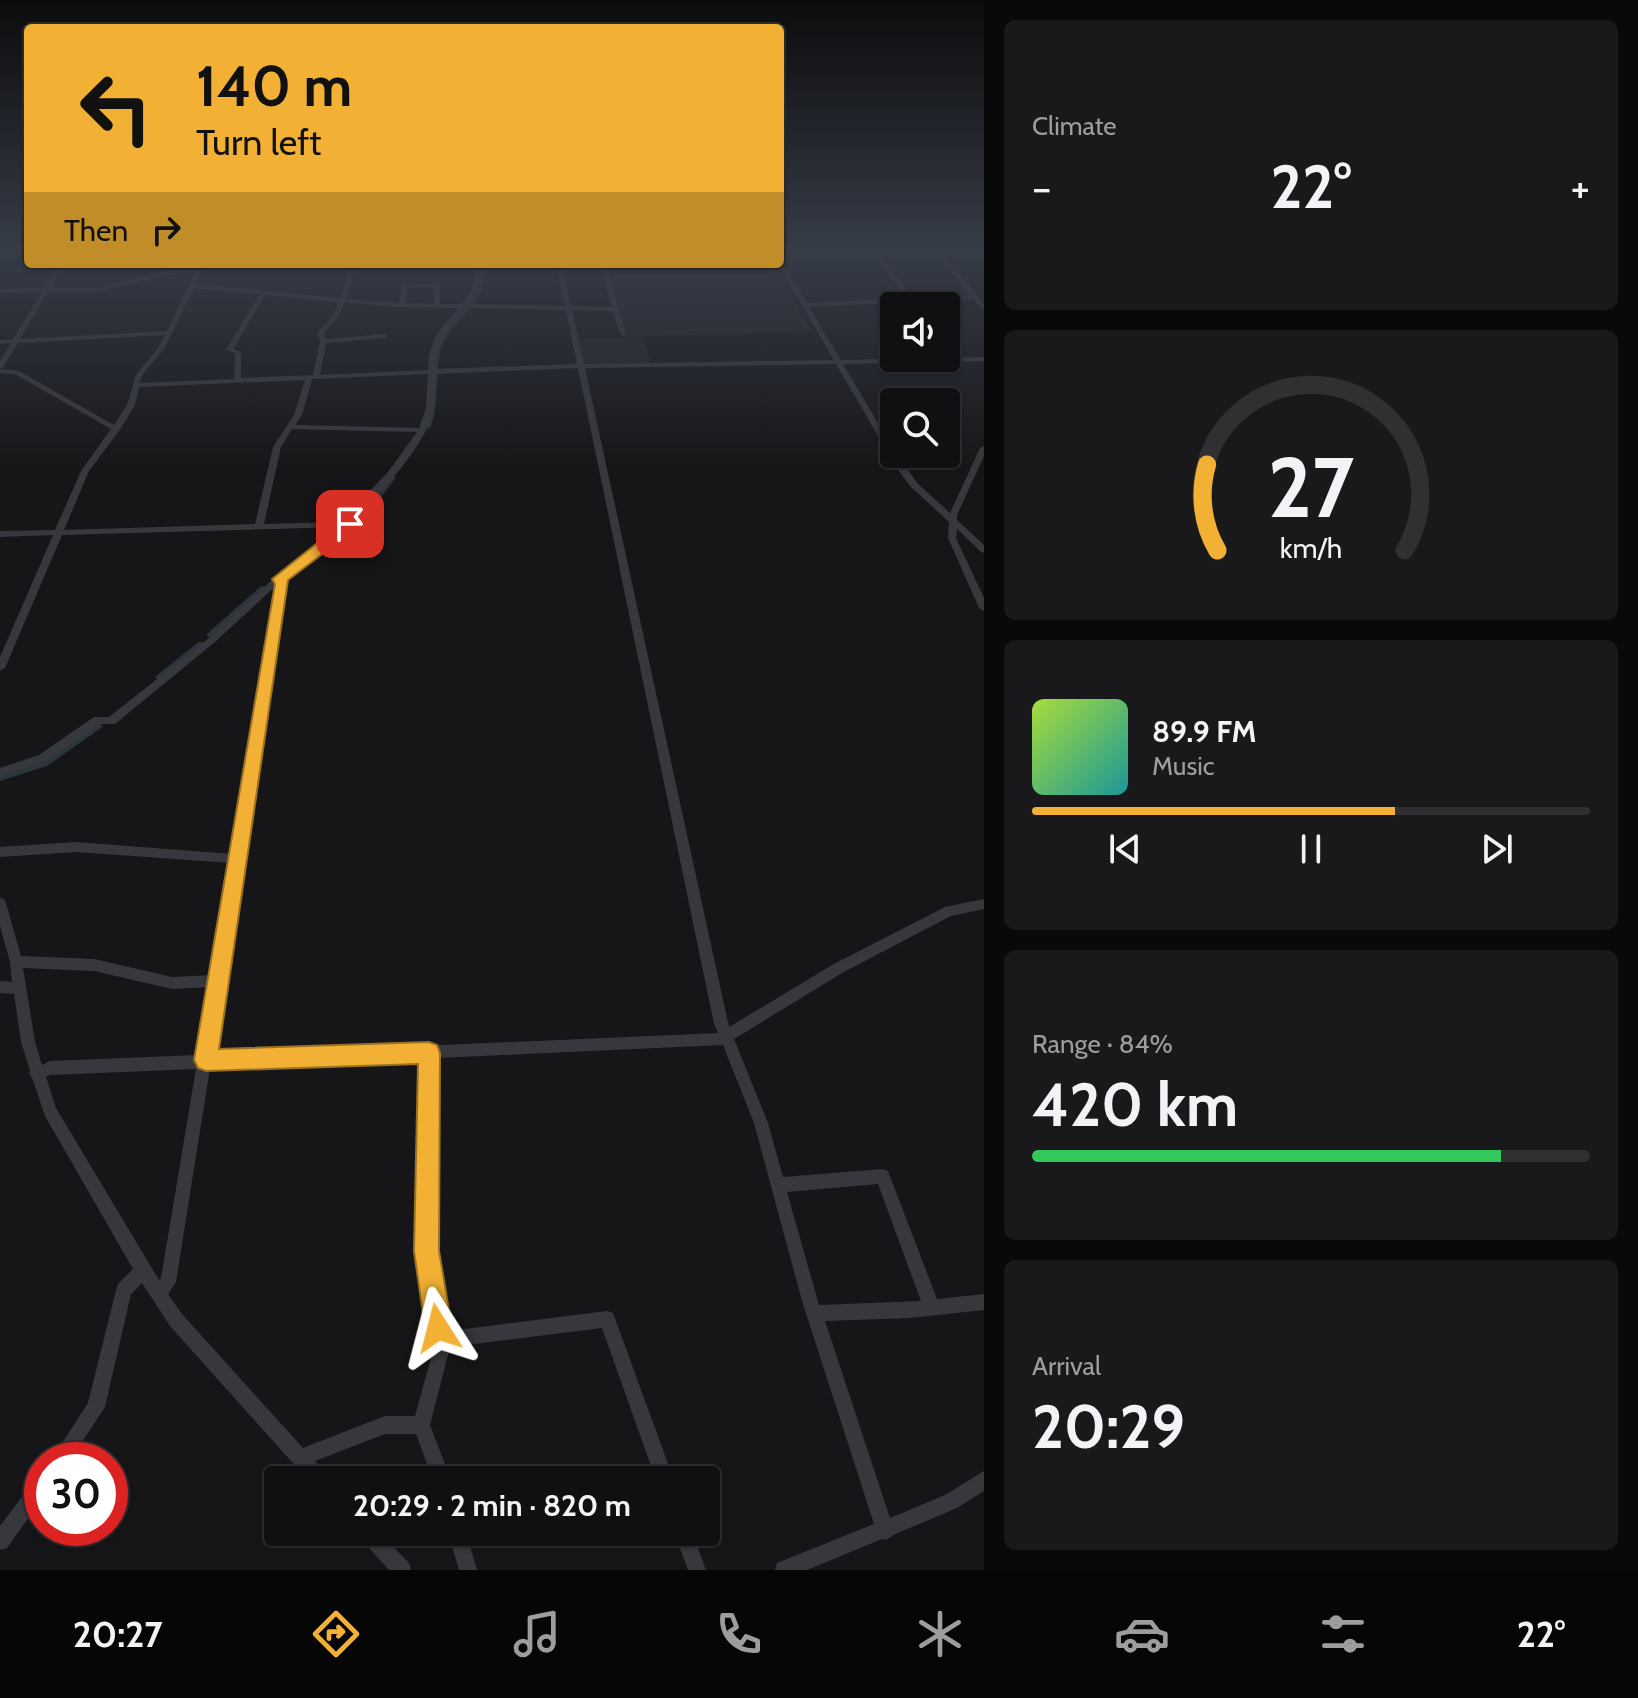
<!DOCTYPE html>
<meta charset="utf-8">
<style>
:root{--surface:#101012;--page:#19191b;--text:#f1f3f6;--muted:#9c9d9f;--line:#303032;--accent:#f2b134}
body{margin:0;font-family:Cabin,sans-serif;background:var(--page);color:var(--text);height:100vh;display:flex;flex-direction:column;font-size:30px;white-space:nowrap}
*{box-sizing:border-box;margin:0}
p{font-size:26px;color:var(--muted)}
.icon{flex:none;width:44px;height:44px;fill:none;stroke:currentColor;stroke-width:2;stroke-linecap:round;stroke-linejoin:round}
.map{position:relative;flex:1;overflow:hidden}
.details{display:flex;flex-direction:column;gap:20px;padding:20px;background:#09090a;width:654px}
.details>*{flex:none}
.top-card{position:absolute;left:24px;top:24px;width:760px;height:244px;border-radius:8px;box-shadow:0 2px 6px #0004,0 0 0 2px var(--line);background:#f2b134;color:#111;overflow:hidden}
.controls{position:absolute;left:880px;top:292px;display:grid;gap:16px}
.controls a{display:grid;place-items:center;width:80px;height:80px;border-radius:8px;background:var(--surface);box-shadow:0 2px 6px #0004,0 0 0 2px var(--line);font-size:40px}
.speed{position:absolute;left:24px;top:1442px;display:flex;gap:16px;font-size:40px;font-weight:700;text-align:center}
.speed>*{display:grid;place-content:center;width:104px;height:104px;border-radius:50%;background:var(--surface);box-shadow:0 2px 6px #0004,0 0 0 2px var(--line);line-height:1}
.speed .limit{border:12px solid #d22;background:#fff;color:#111}
.pin{position:absolute;display:grid;place-items:center;width:68px;height:68px;color:#fff;margin:-34px;border-radius:16px;box-shadow:0 4px 12px #0006}
.me{position:absolute;width:88px;margin:-44px;rotate:351deg;stroke-linejoin:round;filter:drop-shadow(0 0 6px #0008)}
.turn{display:flex;align-items:center;gap:28px;height:168px;padding:0 40px;font-size:36px}
.turn .icon{width:104px;height:104px;stroke-width:2.5}
.turn b{display:block;font-size:56px;line-height:68px}
.then{display:flex;align-items:center;height:76px;padding:0 40px;background:#0003;gap:16px;font-size:30px}
.big{font-size:60px;font-weight:700;line-height:1.1}
.details .widget{flex:1;display:flex;flex-direction:column;justify-content:center;gap:12px;min-width:0;padding:0 28px;border-radius:12px;background:var(--page)}
.details .dial{align-items:center;gap:0}
.dial svg{height:208px;overflow:visible;fill:none;stroke:var(--line);stroke-width:7;stroke-linecap:round;text-anchor:middle}
.dial text{fill:var(--text);stroke:none}
.song{display:flex;align-items:center;gap:24px}
.cover{width:96px;height:96px;border-radius:12px;background:linear-gradient(135deg,hsl(80 70% 55%),hsl(180 70% 35%))}
.played{height:8px;border-radius:4px;background:linear-gradient(90deg,var(--accent) 65%,var(--line) 65%)}
.keys{display:flex;justify-content:space-around;direction:ltr}
.heat{display:flex;justify-content:space-between;align-items:center;font-size:44px;direction:ltr}
.charge{height:12px;border-radius:6px;background:linear-gradient(90deg,#34c759 84%,var(--line) 0)}
.trip{position:absolute;left:264px;top:1466px;width:456px;height:80px;border-radius:8px;background:var(--surface);box-shadow:0 2px 6px #0004,0 0 0 2px var(--line);font-weight:700;line-height:80px;text-align:center}
.menu{display:flex;height:128px;justify-content:space-around;align-items:center;background:#060607;color:var(--muted)}
.menu .icon{width:56px;height:56px}
.menu .selected{color:var(--accent)}
.menu b{font-size:36px;color:var(--text)}
main{display:flex;flex:1;min-height:0}
.map>svg:first-child{display:block}
.built{fill:#222225}
.lines{fill:none;stroke-linecap:round;stroke-linejoin:round}
.canal{fill:#2c353c;fill-rule:evenodd}
.minor{fill:#37383d;fill-rule:evenodd}
.route{fill:#f2b134;stroke:#9d7322;stroke-width:2}
</style>
<main>
<div class="map">
<svg width="984" height="1570" viewBox="0 0 984 1570">
<rect width="100%" height="100%" fill="#161618"/>
<path class="built" d="M605,264H774L812,332L643,336L651,364H583L577,338L626,337Z"/>
<g class="lines">
<g class="canal">
<path d="M479,264H485C485,273 485,281 482,289C474,312 450,323 442,346C433,373 441,401 430,428L425,429L424,428C435,401 427,373 436,346C444,323 468,312 476,289C479,281 479,273 479,264Z"/>
<path d="M389,475L396,477C383,494 361,529 340,531V527L363,509Z"/>
<path d="M263,586L266,587V591L214,637H208L207,635L208,633L260,587Z"/>
<path d="M200,641L204,644L203,646L163,679H157L155,677L157,675Z"/>
<path d="M98,723L103,726L101,728L47,766L0,781V773L41,760Z"/>
</g>
<g class="minor">
<path d="M936,251H984V255H945L984,305V311L973,299L809,307L841,360L984,357V361L843,364L894,450V454H897L917,483L950,513L980,448L984,446V456L957,515V520L984,545V553L981,552L957,529L956,538L984,598V611L979,608L948,538L949,522L911,487L898,470L836,364L585,368L729,1027L832,965L945,907L984,899V909L951,916L842,973L734,1039L768,1123L783,1177L883,1169L888,1171L937,1299L984,1294V1310L910,1318L825,1321L890,1518L945,1495L984,1471V1491L957,1508L893,1535L891,1537L885,1540L882,1539L807,1570H775L777,1563L874,1524L802,1301L754,1123L723,1045L436,1058C435,1145 422,1249 449,1331L607,1311L613,1313L674,1480H656L602,1328L450,1347L430,1425L451,1480H433L416,1434H385L315,1461L326,1474L329,1480H308L170,1326L142,1283L131,1294L105,1407L70,1460H51L88,1403L116,1290L118,1284L133,1269L45,1116L33,1080L29,1074L30,1071L21,1042L14,994L0,993V981L12,982L10,962L0,926V898L4,899L6,903L21,956L94,959L172,977L212,975L231,863L76,852L0,857V847L76,842L233,854L278,584L215,642L115,724H100L47,761L0,776V768L39,755L94,717H109L209,638L272,580L344,527L62,535L5,668L0,671V657L53,535L0,537V531L55,530L81,471L111,429L15,374L0,373V361L11,343L0,344V340L13,339L42,292L0,293V289L44,288L59,264H126L123,266L63,267L51,288L101,287L161,272L197,269L200,264H304L301,266L204,268L196,284L340,298L351,264H357L346,299L399,303L402,285L437,283L440,285V304H462C473,292 475,280 475,264H481C481,280 479,292 469,304L565,306L556,264H562L571,306L612,307L600,264H606L626,334L623,336L620,334L613,311L572,310L584,364L834,360L778,264H780V260L783,262L807,303L906,298L875,256L780,258V254ZM939,255L970,295L912,298L881,256ZM195,273L167,331L20,339L48,292L101,291L161,276ZM434,287V304L405,303L407,288ZM194,288L260,294L226,350L235,353L234,379L140,383L142,375L164,349ZM265,295L338,302L334,314L318,332L320,341L313,375L241,378V352L233,349ZM344,302L392,307L459,308C439,328 429,341 428,370L320,375L326,343L385,338L388,336L385,334L326,339L324,332L340,315ZM466,308L566,310L577,364L435,369C436,340 446,329 466,308ZM165,335L158,348L136,375L127,405L114,425L19,371L0,369L3,367L18,343ZM578,368L714,1024L718,1033L212,1055L288,583L284,579L356,526V522H351C377,497 420,452 431,418C436,404 435,388 435,374ZM428,374L426,408L419,428L295,425L302,415L312,379ZM305,380L294,415L273,447L255,524L64,530L89,471L119,431L135,405L139,387ZM292,429L417,432L388,472L340,522L264,524L281,447ZM23,968L94,971L172,989L210,987L198,1055L50,1061L42,1065L35,1042ZM422,1059L418,1160V1240L421,1278L427,1312L436,1340L415,1416H385L303,1448L182,1314L168,1294L176,1282L210,1068ZM196,1069L161,1278L159,1280L56,1108L46,1077L50,1075ZM878,1184L921,1301L819,1305L787,1192Z"/>
<path d="M42,1475V1499L7,1548L0,1550V1526L36,1478Z"/>
<path d="M357,1532H379L409,1563L411,1570H389L360,1538Z"/>
<path d="M448,1532H466L477,1570H459Z"/>
<path d="M674,1532H692L706,1570H688Z"/>
</g>
</g>
<linearGradient id="sky" x2="0" y2="1"><stop stop-color="#0c0c0d"/><stop offset="0.53" stop-color="#363c48"/><stop offset="1" stop-color="#363c48" stop-opacity="0"/></linearGradient>
<rect width="984" height="471" fill="url(#sky)"/>
<path class="route" d="M353,520L360,524L358,527L288,580L219,1049L429,1042L437,1045L440,1053L439,1251L452,1328L448,1338L438,1342L429,1338L425,1328L414,1251L418,1064L206,1071L198,1068L194,1060L275,584L272,579L345,521Z"/>
</svg>
<div class="controls">
<a><svg class="icon" aria-label="sound" viewBox="0 0 24 24"><path d="M4 9h4l5-4v14l-5-4H4zM17 9q2 3 0 6"/></svg></a>
<a><svg class="icon" aria-label="search" viewBox="0 0 24 24"><circle cx="10" cy="10" r="6"/><path d="M15 15l6 6"/></svg></a>
</div>
<div class="speed"><div class="limit">30</div></div>
<div class="pin" style="left:350px;top:524px;background:#d93025"><svg class="icon" aria-label="arrive" viewBox="0 0 24 24"><path d="M6 21V4h12l-3 4 3 4H6"/></svg></div>
<svg class="me" style="left:438px;top:1328px" viewBox="-20 -20 40 40"><path d="M0-17L14 15 0 8-14 15z" fill="#f2b134" stroke="#fff" stroke-width="4"/></svg>
<div class="trip">20:29 · 2 min · 820 m</div>
<div class="top-card">
<div class="turn"><svg class="icon" aria-label="left" viewBox="0 0 24 24"><path d="M17 20v-9H6M10 6l-5 5 5 5"/></svg><div><b>140 m</b>Turn left</div></div>
<div class="then">Then<svg class="icon" aria-label="right" viewBox="0 0 24 24"><path d="M7 20v-9h11M14 6l5 5-5 5"/></svg></div>
</div>
</div>
<section class="details">
<div class="widget"><p>Climate</p>
<div class="heat"><a>−</a><b class="big">22°</b><a>+</a></div>
</div>
<div class="widget dial"><svg viewBox="0 0 100 80">
<path d="M14 69A42 42 0 1 1 86 69"/>
<path d="M14 69A42 42 0 0 1 10 36" stroke="#f2b134"/>
<text x="50" y="56" font-size="32" font-weight="700">27</text>
<text x="50" y="72" font-size="11">km/h</text>
</svg></div>
<div class="widget">
<div class="song"><i class="cover"></i><div><b>89.9 FM</b><p>Music</p></div></div>
<div class="played"></div>
<div class="keys"><svg class="icon" aria-label="previous" viewBox="0 0 24 24"><path d="M18 5L8 12l10 7zM5 5v14"/></svg><svg class="icon" aria-label="pause" viewBox="0 0 24 24"><path d="M8 5v14M16 5v14"/></svg><svg class="icon" aria-label="next" viewBox="0 0 24 24"><path d="M6 5l10 7-10 7zM19 5v14"/></svg></div>
</div>
<div class="widget"><p>Range · 84%</p><b class="big">420 km</b><div class="charge"></div></div>
<div class="widget"><p>Arrival</p><b class="big">20:29</b></div>
</section>
</main>
<nav class="menu">
<b>20:27</b>
<svg class="icon selected" aria-label="directions" viewBox="0 0 24 24"><path d="M12 3l9 9-9 9-9-9zM9 14v-3h6M13 9l2 2-2 2"/></svg>
<svg class="icon" aria-label="music" viewBox="0 0 24 24"><path d="M9 18V5l10-2v13"/><circle cx="6" cy="18" r="3"/><circle cx="16" cy="16" r="3"/></svg>
<svg class="icon" aria-label="phone" viewBox="0 0 24 24"><path d="M5 4h4l2 5-3 2q2 4 5 5l2-3 5 2v4C11 20 4 13 5 4z"/></svg>
<svg class="icon" aria-label="climate" viewBox="0 0 24 24"><path d="M12 3v18M4 7l16 10M4 17L20 7"/></svg>
<svg class="icon" aria-label="car" viewBox="0 0 24 24"><path d="M5 17H2v-5l4-1 3-4h7l3 4 3 1v5h-3M9 17h6M6 11h13"/><circle cx="7" cy="17" r="2"/><circle cx="17" cy="17" r="2"/></svg>
<svg class="icon" aria-label="filters" viewBox="0 0 24 24"><path d="M4 7h16M4 17h16"/><circle cx="9" cy="7" r="2"/><circle cx="15" cy="17" r="2"/></svg>
<b>22°</b>
</nav>
